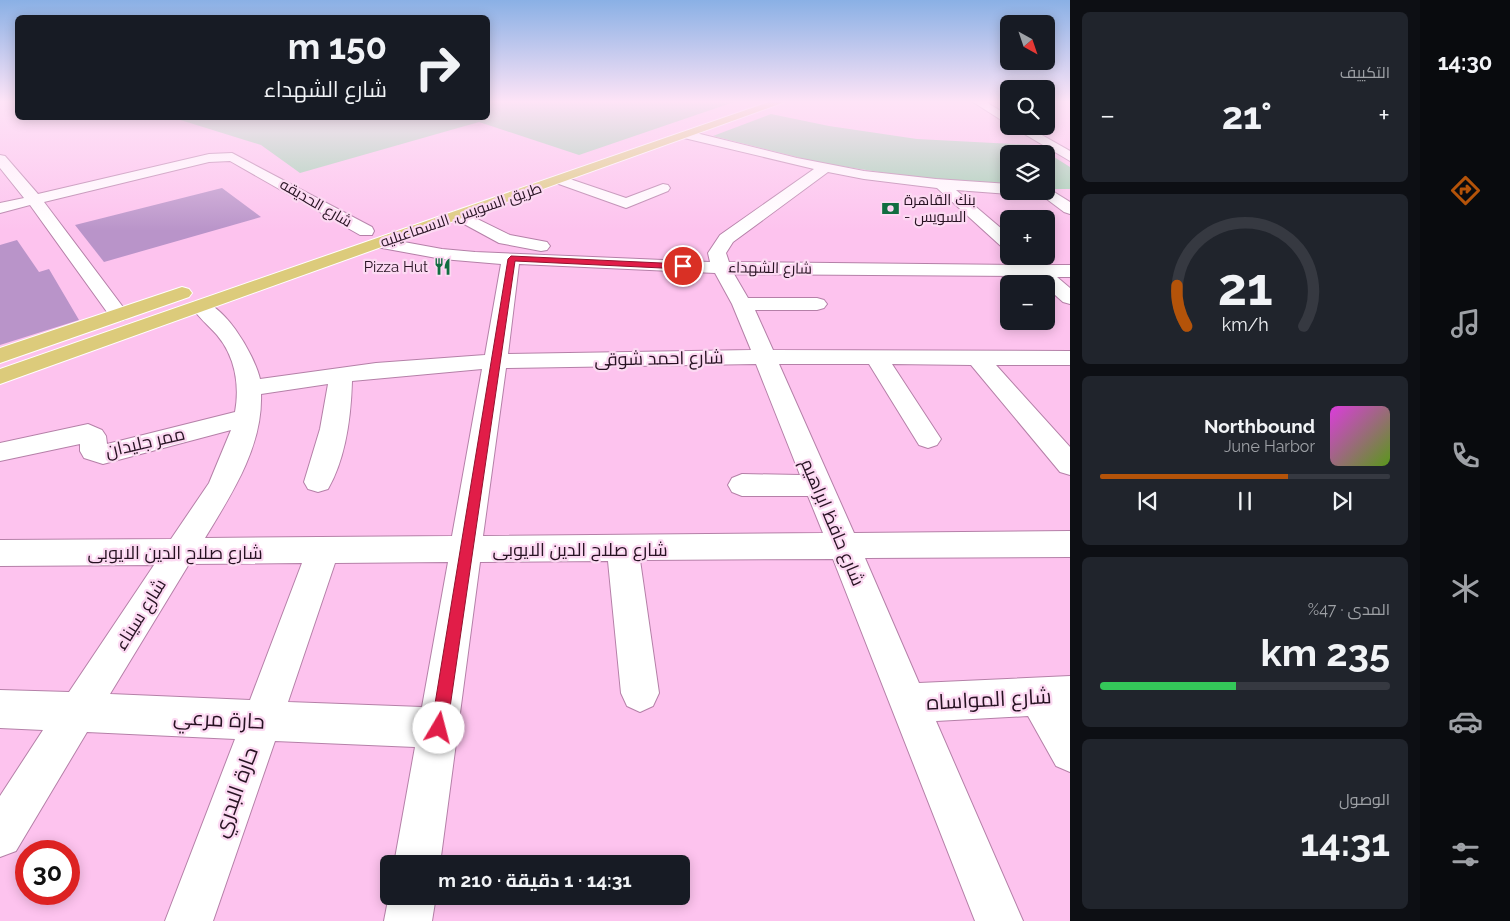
<!DOCTYPE html>
<html lang="ar">
<meta charset="utf-8">
<style>
:root{--surface:#171b24;--page:#20242c;--text:#f1f3f6;--muted:#9ea1a6;--line:#363941;--accent:#b45309}
body{margin:0;font-family:Raleway,Cairo,sans-serif;background:var(--page);color:var(--text);direction:rtl;height:100vh;display:flex;flex-direction:column;font-size:19px;white-space:nowrap}
*{box-sizing:border-box;margin:0}
p{font-size:16px;color:var(--muted)}
.icon{flex:none;width:28px;height:28px;fill:none;stroke:currentColor;stroke-width:2;stroke-linecap:round;stroke-linejoin:round}
.map{position:relative;flex:1;overflow:hidden;direction:ltr}
.side{display:flex;flex-direction:column;gap:12px;padding:12px;background:#0d0f14;width:350px}
.side>*{flex:none}
.top-card{position:absolute;left:15px;top:15px;width:475px;height:105px;border-radius:8px;box-shadow:0 2px 12px #0003;direction:rtl;background:#171b24;color:var(--text);overflow:hidden}
.needle{width:32px;rotate:140deg}
.fabs{position:absolute;left:1000px;top:15px;display:grid;gap:10px}
.fabs a{display:grid;place-items:center;width:55px;height:55px;border-radius:8px;background:var(--surface);box-shadow:0 2px 12px #0003;font-size:25px}
.speed{position:absolute;left:15px;top:840px;display:flex;gap:10px;font-size:25px;font-weight:700;text-align:center}
.speed>*{display:grid;place-content:center;width:65px;height:65px;border-radius:50%;background:var(--surface);box-shadow:0 2px 12px #0003;line-height:1}
.speed .limit{border:8px solid #d22;background:#fff;color:#111}
.pin{position:absolute;display:grid;place-items:center;width:42px;height:42px;color:#fff;margin:-21px;border:2px solid #fff;border-radius:50%;box-shadow:0 1px 5px #0007}
.me{position:absolute;width:55px;margin:-28px;rotate:8deg;stroke-linejoin:round;filter:drop-shadow(0 0 4px #0008)}
.turn{display:flex;align-items:center;gap:18px;height:105px;padding:0 20px;font-size:22px}
.turn .icon{width:65px;height:65px;stroke-width:2.5}
.turn b{display:block;font-size:35px;line-height:42px}
.big{font-size:38px;font-weight:700;line-height:1.1}
.side .card{flex:1;display:flex;flex-direction:column;justify-content:center;gap:8px;min-width:0;padding:0 18px;border-radius:8px;background:var(--page)}
.side .dial{align-items:center;gap:0}
.dial svg{height:130px;overflow:visible;fill:none;stroke:var(--line);stroke-width:7;stroke-linecap:round;text-anchor:middle}
.dial text{fill:var(--text);stroke:none}
.song{display:flex;align-items:center;gap:15px}
.cover{width:60px;height:60px;border-radius:8px;background:linear-gradient(135deg,hsl(300 70% 55%),hsl(90 70% 35%))}
.played{height:5px;border-radius:2px;background:linear-gradient(90deg,var(--accent) 65%,var(--line) 65%)}
.keys{display:flex;justify-content:space-around;direction:ltr}
.heat{display:flex;justify-content:space-between;align-items:center;font-size:28px;direction:ltr}
.charge{height:8px;border-radius:4px;background:linear-gradient(90deg,#34c759 47%,var(--line) 0)}
.trip{position:absolute;left:380px;top:855px;width:310px;height:50px;border-radius:8px;background:var(--surface);box-shadow:0 2px 12px #0003;font-weight:700;line-height:50px;text-align:center;direction:rtl}
main{display:flex;flex:1;min-height:0}
.tab-bar{display:flex;flex-direction:column;width:90px;justify-content:space-around;align-items:center;background:#090b0e;color:var(--muted)}
.tab-bar .icon{width:35px;height:35px}
.tab-bar .active{color:var(--accent)}
.tab-bar b{font-size:22px;color:var(--text)}
.map>svg:first-child{display:block}
.green{fill:#9ecfb0}
.building{fill:#b994c9}
.lines{fill:none;stroke-linecap:round;stroke-linejoin:round}
.minor-casing{stroke:#b580a8;stroke-width:2}
.major-casing{stroke:#fff;stroke-width:2}
.minor{fill:#fff;fill-rule:evenodd}
.major{fill:#dccb7b;fill-rule:evenodd}
.route{fill:#e11d48;stroke:#92132f}
.labels{text-anchor:middle;dominant-baseline:central;stroke-width:4.5;stroke-linejoin:round;paint-order:stroke}
.far-poi-label{font-size:15px;fill:#271222;stroke:#fcd9f2;text-anchor:start}
.far-street-label{font-size:15px;fill:#271222;stroke:#fcd9f2}
.street-label{font-size:18px;fill:#271222;stroke:#fcd9f2}
.near-street-label{font-size:21px;fill:#271222;stroke:#fcd9f2}
</style>
<main>
<nav class="tab-bar">
<b>14:30</b>
<svg class="icon active" aria-label="directions" viewBox="0 0 24 24"><path d="M12 3l9 9-9 9-9-9zM9 14v-3h6M13 9l2 2-2 2"/></svg>
<svg class="icon" aria-label="music" viewBox="0 0 24 24"><path d="M9 18V5l10-2v13"/><circle cx="6" cy="18" r="3"/><circle cx="16" cy="16" r="3"/></svg>
<svg class="icon" aria-label="phone" viewBox="0 0 24 24"><path d="M5 4h4l2 5-3 2q2 4 5 5l2-3 5 2v4C11 20 4 13 5 4z"/></svg>
<svg class="icon" aria-label="climate" viewBox="0 0 24 24"><path d="M12 3v18M4 7l16 10M4 17L20 7"/></svg>
<svg class="icon" aria-label="car" viewBox="0 0 24 24"><path d="M5 17H2v-5l4-1 3-4h7l3 4 3 1v5h-3M9 17h6M6 11h13"/><circle cx="7" cy="17" r="2"/><circle cx="17" cy="17" r="2"/></svg>
<svg class="icon" aria-label="filters" viewBox="0 0 24 24"><path d="M4 7h16M4 17h16"/><circle cx="9" cy="7" r="2"/><circle cx="15" cy="17" r="2"/></svg>
</nav>
<section class="side">
<div class="card"><p>التكييف</p>
<div class="heat"><a>−</a><b class="big">21°</b><a>+</a></div>
</div>
<div class="card dial"><svg viewBox="0 0 100 80">
<path d="M14 69A42 42 0 1 1 86 69"/>
<path d="M14 69A42 42 0 0 1 8 44" stroke="#b45309"/>
<text x="50" y="56" font-size="32" font-weight="700">21</text>
<text x="50" y="72" font-size="11">km/h</text>
</svg></div>
<div class="card">
<div class="song"><i class="cover"></i><div><b>Northbound</b><p>June Harbor</p></div></div>
<div class="played"></div>
<div class="keys"><svg class="icon" aria-label="previous" viewBox="0 0 24 24"><path d="M18 5L8 12l10 7zM5 5v14"/></svg><svg class="icon" aria-label="pause" viewBox="0 0 24 24"><path d="M8 5v14M16 5v14"/></svg><svg class="icon" aria-label="next" viewBox="0 0 24 24"><path d="M6 5l10 7-10 7zM19 5v14"/></svg></div>
</div>
<div class="card"><p>المدى · 47%</p><b class="big">235 km</b><div class="charge"></div></div>
<div class="card"><p>الوصول</p><b class="big">14:31</b></div>
</section>
<div class="map">
<svg width="1070" height="921" viewBox="0 0 1070 921">
<rect width="100%" height="100%" fill="#fdc3ee"/>
<g class="green">
<path d="M488,102H734L579,155L479,122L300,173L261,145L174,118H488Z"/>
<path d="M771,114L829,126L917,139L1035,145L1070,167V189H1046V154H1009V186L944,182L821,163L713,136Z"/>
</g>
<g class="building">
<path d="M222,188L261,217L104,262L75,225Z"/>
<path d="M17,240L39,272L49,269L79,320L0,345V245Z"/>
</g>
<g class="lines">
<defs>
<g id="minor">
<path d="M973,102H986L1009,116V125Z"/>
<path d="M1011,126H1026L1070,151V161Z"/>
<path d="M688,131L797,158L864,171L936,179L1009,184V191H1015L1009,194L956,190L1009,235V249L1003,248L937,188L864,179L828,172L733,242L726,253L729,262L1024,265L1026,261C1034,259 1038,260 1044,265H1070V277H1057L1070,288V304L1063,302L1046,287V284H1043L1035,276L734,274L748,298H817L824,300L827,304L824,308L817,310H755L773,350L1070,351V365H996L1070,447V475L1060,472L971,365L892,364L941,439L937,445L928,448L919,445L869,364H779L854,533L1070,531V557L865,558L919,683L1070,676V772L1056,766L1028,716L936,721L1023,921H975L833,559L640,560L659,693L653,706L640,712L627,706L621,693L608,561L480,562L440,864H394L415,747L275,741L213,921H165L235,739L87,732L16,851L0,857V796L43,730L0,728V690L69,692L154,565L0,566V540L171,539L209,483L231,430L103,464L84,458L80,451V444L0,461V443L88,424L102,430L106,436L107,444L235,412C240,385 235,356 217,335C208,325 198,317 191,306L194,302C221,295 255,356 260,379L376,363L485,355L501,264L442,259L382,248L376,247L373,243L376,239L382,238L442,249L475,252L710,262L708,253L720,235L814,169L684,138L682,135L684,132ZM519,264L715,273L732,304L751,350L508,354ZM756,364L800,475L742,474L732,478L728,485L732,492L742,496H808L823,533L483,536L506,368ZM482,369L452,536L205,538C231,495 263,447 261,394L328,384L320,429L304,482L308,489L318,492L328,489C346,458 351,416 352,381ZM448,562L422,707L288,702L335,563ZM302,563L250,700L110,694L189,564Z"/>
<path d="M232,153L372,227L374,231L372,235H360L230,161L209,162L44,202L129,315L126,319L119,321L112,319L30,205L0,213V203L24,198L0,168V155L5,156L38,194L209,154Z"/>
<path d="M561,176L626,198L663,184L668,185L670,188L668,191L626,208L556,183L554,180L556,177Z"/>
<path d="M1046,187L1070,202V214L1064,212L1040,194L1038,191H1046Z"/>
<path d="M459,210L510,235L547,242L550,246L547,250L541,251L499,243L453,218L451,215L453,212Z"/>
<path d="M389,895L436,896L432,921H384Z"/>
</g>
<g id="major">
<path d="M769,102H785L0,384V369Z"/>
<path d="M182,287L189,289L192,293L189,297L0,363V348Z"/>
</g>
</defs>
<use href="#minor" class="minor-casing"/>
<use href="#major" class="major-casing"/>
<use href="#minor" class="minor"/>
<use href="#major" class="major"/>
</g>
<linearGradient id="sky" x2="0" y2="1"><stop stop-color="#8ab0e5"/><stop offset="0.44" stop-color="#fee4f7"/><stop offset="1" stop-color="#fee4f7" stop-opacity="0"/></linearGradient>
<rect width="1070" height="231" fill="url(#sky)"/>
<path class="route" d="M511,256L683,264L687,266L683,269L515,261L447,728L445,733L439,736L433,733L431,728L508,259Z"/>
<defs>
<symbol id="bank-bare" viewBox="-9 -9 18 18"><path d="M-6-4H6V4H-6ZM0-2.3a2.3 2.3 0 1 0 0 4.6a2.3 2.3 0 1 0 0-4.6Z" fill="#116d40" stroke="#fcd9f2" stroke-width="2.5" paint-order="stroke"/></symbol>
<symbol id="restaurant-bare" viewBox="-9 -9 18 18"><path d="M-5-6h1v4h1v-4h1v4h1v-4h1v5L-1.5 .5V6h-2V.5L-5-1ZM5-6V6H3V1.5H1.5Q1.5-4 5-6Z" fill="#116d40" stroke="#fcd9f2" stroke-width="2.5" paint-order="stroke"/></symbol>
</defs>
<g fill-rule="evenodd">
<use href="#bank-bare" x="878" y="196" width="25" height="25"/>
<use href="#restaurant-bare" x="430" y="254" width="25" height="25"/>
</g>
<g class="labels">
<g class="far-poi-label">
<text x="904" y="200">بنك القاهرة<tspan x="904" dy="17">- السويس</tspan></text>
<text x="428" y="267" text-anchor="end">Pizza Hut</text>
</g>
<g class="far-street-label">
<text transform="translate(316 203) rotate(30)">شارع الحديقه</text>
<text transform="translate(461 215) rotate(-19)">طريق السويس, الاسماعيليه</text>
<text transform="translate(770 268) rotate(1)">شارع الشهداء</text>
</g>
<g class="street-label">
<text transform="translate(659 358) rotate(-1)">شارع احمد شوقى</text>
<text transform="translate(145 442) rotate(-13)">ممر جليدان</text>
<text transform="translate(833 522) rotate(67)">شارع حافظ ابراهيم</text>
<text x="580" y="549">شارع صلاح الدين الايوبى</text>
<text x="175" y="552">شارع صلاح الدين الايوبى</text>
<text transform="translate(140 614) rotate(-58)">شارع سيناء</text>
</g>
<g class="near-street-label">
<text transform="translate(989 699) rotate(-3)">شارع المواساه</text>
<text transform="translate(219 719) rotate(3)">حارة مرعي</text>
<text transform="translate(235 792) rotate(-70)">حارة البدري</text>
</g>
</g>
</svg>
<div class="fabs">
<a><svg class="needle" viewBox="-14 -14 28 28"><path d="M0-13l5 13h-10z" fill="#e53935"/><path d="M0 13l5-13h-10z" fill="#9ea1a6"/></svg></a>
<a><svg class="icon" aria-label="search" viewBox="0 0 24 24"><circle cx="10" cy="10" r="6"/><path d="M15 15l6 6"/></svg></a>
<a><svg class="icon" aria-label="layers" viewBox="0 0 24 24"><path d="M12 4l9 5-9 5-9-5zM3 14l9 5 9-5"/></svg></a>
<a>+</a>
<a>−</a>
</div>
<div class="speed"><div class="limit">30</div></div>
<div class="pin" style="left:683px;top:266px;background:#d93025"><svg class="icon" aria-label="arrive" viewBox="0 0 24 24"><path d="M6 21V4h12l-3 4 3 4H6"/></svg></div>
<svg class="me" style="left:439px;top:728px" viewBox="-20 -20 40 40"><circle r="19" fill="#fff"/><path d="M0-13L10 11 0 6-10 11z" fill="#e11d48"/></svg>
<div class="trip">14:31 · 1 دقيقة · 210 m</div>
<div class="top-card">
<div class="turn"><svg class="icon" aria-label="right" viewBox="0 0 24 24"><path d="M7 20v-9h11M14 6l5 5-5 5"/></svg><div><b>150 m</b>شارع الشهداء</div></div>
</div>
</div>
</main>
